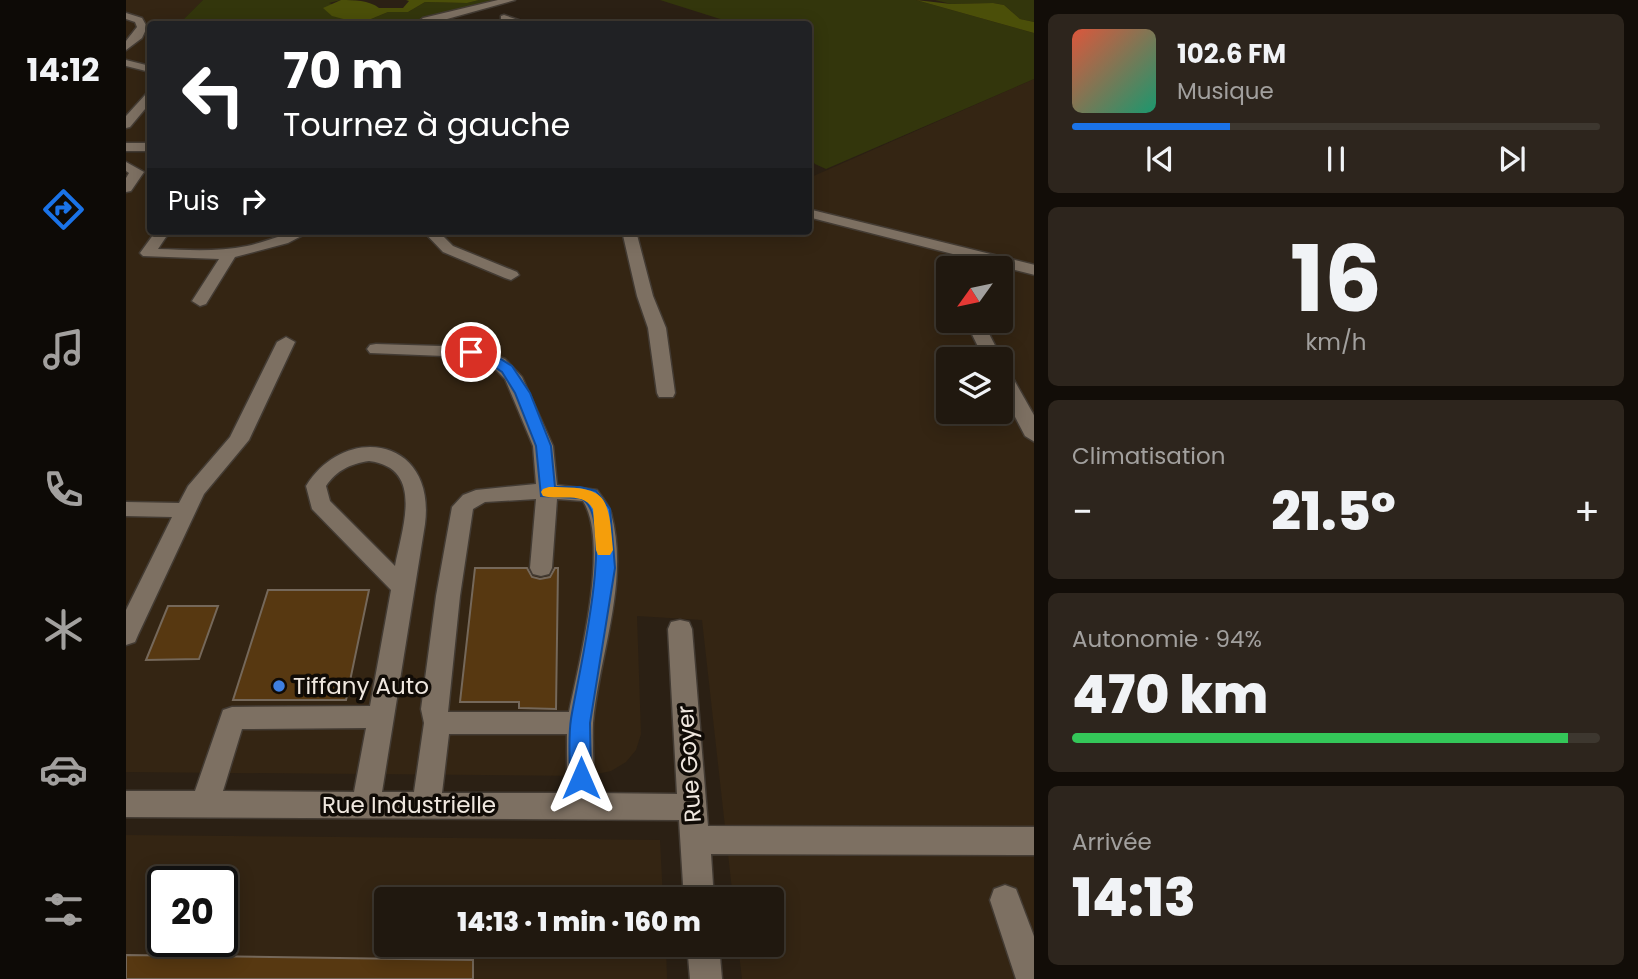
<!DOCTYPE html>
<html lang="fr">
<meta charset="utf-8">
<style>
:root{--surface:#20180f;--page:#2d251d;--text:#f1f3f6;--muted:#a2a09e;--line:#3d372f;--accent:#1a73e8}
body{margin:0;font-family:Poppins,sans-serif;background:var(--page);color:var(--text);height:100vh;display:flex;flex-direction:column;font-size:26px;white-space:nowrap}
*{box-sizing:border-box;margin:0}
p{font-size:23px;color:var(--muted)}
.icon{flex:none;width:38px;height:38px;fill:none;stroke:currentColor;stroke-width:2;stroke-linecap:round;stroke-linejoin:round}
.map{position:relative;flex:1;overflow:hidden}
.panel{display:flex;flex-direction:column;gap:14px;padding:14px;background:#120d08;width:604px}
.panel>*{flex:none}
.top-card{position:absolute;left:21px;top:21px;width:665px;height:214px;border-radius:7px;box-shadow:0 4px 18px #0003,0 0 0 2px var(--line);background:#202124;color:#fff;overflow:hidden}
.needle{width:46px;rotate:237deg}
.controls{position:absolute;left:810px;top:256px;display:grid;gap:14px}
.controls a{display:grid;place-items:center;width:77px;height:77px;border-radius:7px;background:var(--surface);box-shadow:0 4px 18px #0003,0 0 0 2px var(--line);font-size:35px}
.speed{position:absolute;left:21px;top:866px;display:flex;gap:14px;font-size:35px;font-weight:700;text-align:center}
.speed>*{display:grid;place-content:center;width:91px;height:91px;border-radius:50%;background:var(--surface);box-shadow:0 4px 18px #0003,0 0 0 2px var(--line);line-height:1}
.speed .limit{border:4px solid #111;border-radius:10px;background:#fff;color:#111}
.pin{position:absolute;display:grid;place-items:center;width:60px;height:60px;color:#fff;margin:-30px;border:4px solid #fff;border-radius:50%;box-shadow:0 2px 7px #0007}
.me{position:absolute;width:77px;margin:-38px;rotate:0deg;stroke-linejoin:round;filter:drop-shadow(0 0 5px #0008)}
.turn{display:flex;align-items:center;gap:24px;height:147px;padding:0 21px;font-size:32px}
.turn .icon{width:91px;height:91px;stroke-width:2.5}
.turn b{display:block;font-size:49px;line-height:60px}
.then{display:flex;align-items:center;height:66px;padding:0 21px;background:#0003;gap:14px;font-size:26px}
.big{font-size:52px;font-weight:800;line-height:1.1}
.panel .tile{flex:1;display:flex;flex-direction:column;justify-content:center;gap:10px;min-width:0;padding:0 24px;border-radius:10px;background:var(--page)}
.panel .dial{align-items:center;gap:0}
.dial b{font-size:91px;line-height:1}
.song{display:flex;align-items:center;gap:21px}
.cover{width:84px;height:84px;border-radius:10px;background:linear-gradient(135deg,hsl(10 70% 55%),hsl(160 70% 35%))}
.played{height:7px;border-radius:4px;background:linear-gradient(90deg,var(--accent) 30%,var(--line) 30%)}
.keys{display:flex;justify-content:space-around;direction:ltr}
.heat{display:flex;justify-content:space-between;align-items:center;font-size:38px;direction:ltr}
.charge{height:10px;border-radius:5px;background:linear-gradient(90deg,#34c759 94%,var(--line) 0)}
.trip{position:absolute;left:248px;top:887px;width:410px;height:70px;border-radius:7px;background:var(--surface);box-shadow:0 4px 18px #0003,0 0 0 2px var(--line);font-weight:800;line-height:70px;text-align:center}
main{display:flex;flex:1;min-height:0}
.menu{display:flex;flex-direction:column;width:126px;justify-content:space-around;align-items:center;background:#0d0a06;color:var(--muted)}
.menu .icon{width:49px;height:49px}
.menu .selected{color:var(--accent)}
.menu b{font-size:32px;color:var(--text)}
.map>svg:first-child{display:block}
.built{fill:#342513;fill-rule:evenodd}
.green{fill:#33360c}
.forest{fill:#4b4f09}
.building{fill:#573811;stroke:#75685a;stroke-width:2}
.lines{fill:none;stroke-linecap:round;stroke-linejoin:round}
.minor-casing{stroke:#433b33;stroke-width:3}
.minor{fill:#7d7062;fill-rule:evenodd}
.route{fill:#1a73e8;stroke:#114b97;stroke-width:2}
.slow{fill:#f59e0b}
.shop-dot{fill:#3f7fe0;stroke:#100b06;stroke-width:2.5}
.labels{text-anchor:middle;dominant-baseline:central;stroke-width:7;stroke-linejoin:round;paint-order:stroke}
.near-poi-label{font-size:23px;fill:#efe7df;stroke:#100b06;text-anchor:start}
.near-street-label{font-size:23px;fill:#efe7df;stroke:#100b06}
</style>
<main>
<nav class="menu">
<b>14:12</b>
<svg class="icon selected" aria-label="directions" viewBox="0 0 24 24"><path d="M12 3l9 9-9 9-9-9zM9 14v-3h6M13 9l2 2-2 2"/></svg>
<svg class="icon" aria-label="music" viewBox="0 0 24 24"><path d="M9 18V5l10-2v13"/><circle cx="6" cy="18" r="3"/><circle cx="16" cy="16" r="3"/></svg>
<svg class="icon" aria-label="phone" viewBox="0 0 24 24"><path d="M5 4h4l2 5-3 2q2 4 5 5l2-3 5 2v4C11 20 4 13 5 4z"/></svg>
<svg class="icon" aria-label="climate" viewBox="0 0 24 24"><path d="M12 3v18M4 7l16 10M4 17L20 7"/></svg>
<svg class="icon" aria-label="car" viewBox="0 0 24 24"><path d="M5 17H2v-5l4-1 3-4h7l3 4 3 1v5h-3M9 17h6M6 11h13"/><circle cx="7" cy="17" r="2"/><circle cx="17" cy="17" r="2"/></svg>
<svg class="icon" aria-label="filters" viewBox="0 0 24 24"><path d="M4 7h16M4 17h16"/><circle cx="9" cy="7" r="2"/><circle cx="15" cy="17" r="2"/></svg>
</nav>
<div class="map">
<svg width="909" height="979" viewBox="0 0 909 979">
<rect width="100%" height="100%" fill="#2b2014"/>
<g class="built">
<path d="M0,0H77L53,24H24V143H0Z"/>
<path d="M908,79V979H616L612,945H646V900L607,899L576,620L511,616L515,734L510,750L500,762L485,771L462,776L0,772V153H24V231H682L683,178ZM822,268H875V320H822ZM822,359H875V411H822Z"/>
<path d="M0,835L534,840L537,899L261,900V945H540L541,979H0ZM37,882H96V942H37Z"/>
</g>
<g class="green">
<path d="M77,0H215L203,3L245,19L262,12H282L299,2L341,3L353,0H373L282,22L287,24H53Z"/>
<path d="M534,0H790L908,33V79L700,169L689,164L683,157L682,24H610Z"/>
<path d="M809,0H908V22L894,19L878,5L867,3L825,4Z"/>
</g>
<g class="forest">
<path d="M215,0C228,0 243,0 253,8H277L283,1L280,0H353L341,3L299,2L282,12H262L245,19L225,21L206,16L197,8Z"/>
<path d="M790,0L825,4L867,3L878,5L894,19L908,22V33Z"/>
</g>
<g class="building">
<path d="M349,568H401L406,577L414,579L424,577L429,568H432L430,709L393,708V702H334Z"/>
<path d="M142,590H243L220,700H107Z"/>
<path d="M42,606H92L73,659L20,660Z"/>
<path d="M0,955L347,960V979H0Z"/>
</g>
<g class="lines">
<defs>
<g id="minor">
<path d="M372,0H389L303,24L291,23L297,18Z"/>
<path d="M0,13L16,18L21,27L16,38L0,50V41L11,27L9,22L0,19Z"/>
<path d="M378,15L398,22L400,24H387L375,20V16Z"/>
<path d="M0,60L24,66V72L0,66Z"/>
<path d="M24,93V103L4,127L0,128V116L20,94Z"/>
<rect x="0" y="143" width="24" height="8"/>
<path d="M0,162L18,172L5,191L0,192V178L3,173L0,171Z"/>
<path d="M682,209L909,265V275L682,217Z"/>
<path d="M30,231H44L32,249C62,250 92,252 121,246C144,241 162,231 185,231L162,243L109,257L80,304L74,306L66,301L93,259L17,256L14,253Z"/>
<path d="M297,231H312L327,246L391,272L393,275L385,280L379,278L317,252Z"/>
<path d="M496,231H510L527,296L540,328L549,393L547,397H533L531,393L522,328L511,296Z"/>
<path d="M839,320H856L876,359L875,360L858,359Z"/>
<path d="M160,337L169,342L123,440L78,494L12,635L9,642L0,645V610L46,517L0,516V502L53,503L62,486L104,437L151,342Z"/>
<path d="M250,344L346,347L379,359L396,377L427,446L431,485L471,490C476,497 483,505 485,513C504,582 473,655 467,723C466,746 468,770 469,793L551,794L542,629L545,622L554,620L563,622L566,629L582,826L909,827V855L585,854L588,900H558L553,820L0,817V791H69L97,710L106,707L244,706L265,590L186,509L180,486C219,423 310,437 299,524L256,792H288L298,723L295,709L310,596L326,507L337,495L350,490L410,484L407,446L379,379L367,367L343,357L244,353L241,349L244,345ZM243,461C299,468 276,528 269,566L204,501L200,486C211,470 224,464 243,461ZM410,499L404,568L407,574L415,576L423,574L426,568L431,499L457,501C484,544 453,662 443,712H322L334,596L347,509L359,502ZM240,728L228,792L97,791L116,729ZM323,734H441V793H316Z"/>
<path d="M875,368L884,373L909,417V442L899,436L875,390Z"/>
<path d="M879,885L890,889L909,939V979H890L864,900L868,889Z"/>
<path d="M561,945H593L596,979H564Z"/>
</g>
</defs>
<use href="#minor" class="minor-casing"/>
<use href="#minor" class="minor"/>
</g>
<path class="route" d="M345,348L370,356L386,366L404,393L425,446L429,487H454L470,491L484,509L489,568L464,723L465,778L462,785L455,788L447,785L444,778C444,759 442,738 445,719C450,684 493,512 454,498L415,496L410,446L389,393L376,372L361,362L341,355V349Z"/>
<path class="slow" d="M423,487C482,487 482,494 487,550L484,555H472L470,550L467,509C457,491 434,501 417,496L415,492L417,489Z"/>
<circle class="shop-dot" cx="153" cy="686" r="7"/>
<g class="labels">
<g class="near-poi-label">
<text x="167" y="686">Tiffany Auto</text>
</g>
<g class="near-street-label">
<text transform="translate(563 764) rotate(-94)">Rue Goyer</text>
<text x="283" y="805">Rue Industrielle</text>
</g>
</g>
</svg>
<div class="controls">
<a><svg class="needle" viewBox="-14 -14 28 28"><path d="M0-13l5 13h-10z" fill="#e53935"/><path d="M0 13l5-13h-10z" fill="#a2a09e"/></svg></a>
<a><svg class="icon" aria-label="layers" viewBox="0 0 24 24"><path d="M12 4l9 5-9 5-9-5zM3 14l9 5 9-5"/></svg></a>
</div>
<div class="speed"><div class="limit">20</div></div>
<div class="pin" style="left:345px;top:352px;background:#d93025"><svg class="icon" aria-label="arrive" viewBox="0 0 24 24"><path d="M6 21V4h12l-3 4 3 4H6"/></svg></div>
<svg class="me" style="left:455px;top:778px" viewBox="-20 -20 40 40"><path d="M0-17L14 15 0 8-14 15z" fill="#1a73e8" stroke="#fff" stroke-width="4"/></svg>
<div class="trip">14:13 · 1 min · 160 m</div>
<div class="top-card">
<div class="turn"><svg class="icon" aria-label="left" viewBox="0 0 24 24"><path d="M17 20v-9H6M10 6l-5 5 5 5"/></svg><div><b>70 m</b>Tournez à gauche</div></div>
<div class="then">Puis<svg class="icon" aria-label="right" viewBox="0 0 24 24"><path d="M7 20v-9h11M14 6l5 5-5 5"/></svg></div>
</div>
</div>
<section class="panel">
<div class="tile">
<div class="song"><i class="cover"></i><div><b>102.6 FM</b><p>Musique</p></div></div>
<div class="played"></div>
<div class="keys"><svg class="icon" aria-label="previous" viewBox="0 0 24 24"><path d="M18 5L8 12l10 7zM5 5v14"/></svg><svg class="icon" aria-label="pause" viewBox="0 0 24 24"><path d="M8 5v14M16 5v14"/></svg><svg class="icon" aria-label="next" viewBox="0 0 24 24"><path d="M6 5l10 7-10 7zM19 5v14"/></svg></div>
</div>
<div class="tile dial"><b>16</b><p>km/h</p></div>
<div class="tile"><p>Climatisation</p>
<div class="heat"><a>−</a><b class="big">21.5°</b><a>+</a></div>
</div>
<div class="tile"><p>Autonomie · 94%</p><b class="big">470 km</b><div class="charge"></div></div>
<div class="tile"><p>Arrivée</p><b class="big">14:13</b></div>
</section>
</main>
